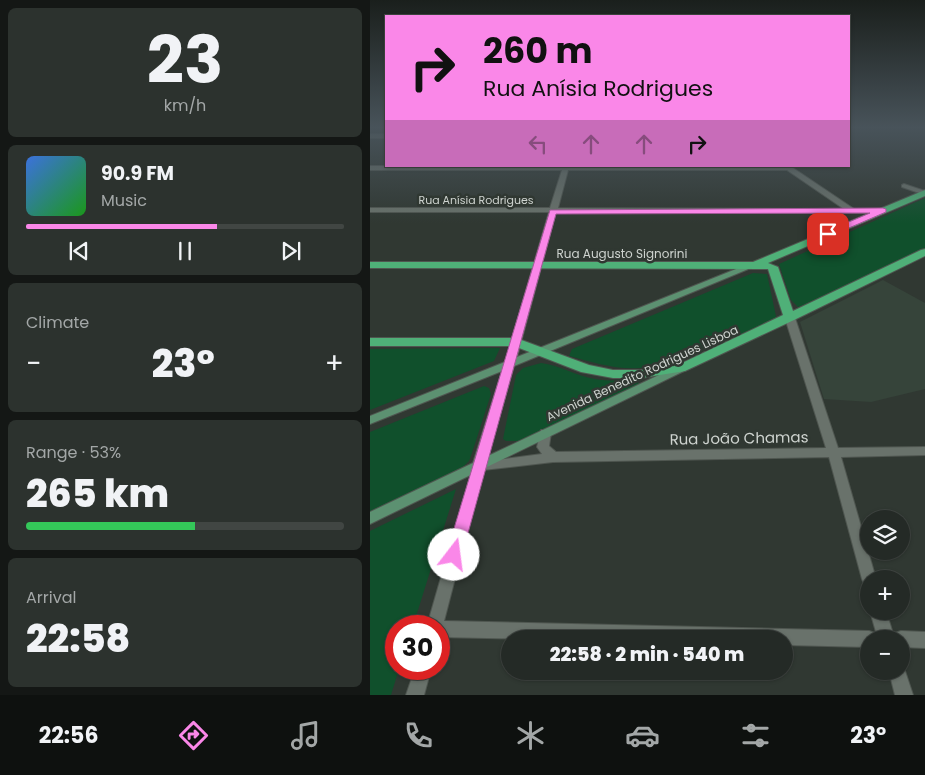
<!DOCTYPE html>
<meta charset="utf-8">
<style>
:root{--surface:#242a26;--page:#2c322e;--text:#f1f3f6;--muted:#a3a7a7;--line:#414643;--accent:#fa87e8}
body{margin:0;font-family:Poppins,sans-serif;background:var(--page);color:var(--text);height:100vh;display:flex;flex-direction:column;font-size:19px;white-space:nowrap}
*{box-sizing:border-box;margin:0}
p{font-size:16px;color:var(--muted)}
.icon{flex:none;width:28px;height:28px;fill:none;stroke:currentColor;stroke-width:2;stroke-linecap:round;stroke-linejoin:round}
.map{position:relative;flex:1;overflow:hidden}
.details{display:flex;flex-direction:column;gap:8px;padding:8px;background:#141715;width:370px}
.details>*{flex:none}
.guide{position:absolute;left:15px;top:15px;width:465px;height:152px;border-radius:0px;box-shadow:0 1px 4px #0004,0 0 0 1px var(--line);background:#fa87e8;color:#111;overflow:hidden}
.fabs{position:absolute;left:490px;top:510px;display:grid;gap:10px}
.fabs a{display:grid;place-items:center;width:50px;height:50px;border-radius:50%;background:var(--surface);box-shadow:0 1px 4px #0004,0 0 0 1px var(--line);font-size:25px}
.speed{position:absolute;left:15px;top:615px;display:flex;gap:10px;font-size:25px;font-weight:700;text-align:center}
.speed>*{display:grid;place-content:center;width:65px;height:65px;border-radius:50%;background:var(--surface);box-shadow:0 1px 4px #0004,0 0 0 1px var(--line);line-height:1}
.speed .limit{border:8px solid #d22;background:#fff;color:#111}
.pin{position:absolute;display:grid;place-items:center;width:42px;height:42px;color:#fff;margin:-21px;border-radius:10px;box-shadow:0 2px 8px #0006}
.me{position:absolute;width:55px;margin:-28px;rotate:15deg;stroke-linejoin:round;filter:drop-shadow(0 0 4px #0008)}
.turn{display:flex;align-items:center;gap:18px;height:105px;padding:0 15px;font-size:22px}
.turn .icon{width:65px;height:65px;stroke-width:2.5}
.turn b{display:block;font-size:35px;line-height:42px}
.lanes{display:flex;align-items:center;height:48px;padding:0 15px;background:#0003;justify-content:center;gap:25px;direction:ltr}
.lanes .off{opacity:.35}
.big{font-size:38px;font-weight:800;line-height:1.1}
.details .tile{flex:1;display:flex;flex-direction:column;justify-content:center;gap:8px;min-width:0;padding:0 18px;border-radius:8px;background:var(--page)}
.details .dial{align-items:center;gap:0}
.dial b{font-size:65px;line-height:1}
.song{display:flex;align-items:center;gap:15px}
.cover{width:60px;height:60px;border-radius:8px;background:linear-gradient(135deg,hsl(220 70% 55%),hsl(120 70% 35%))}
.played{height:5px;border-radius:2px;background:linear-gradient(90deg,var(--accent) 60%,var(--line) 60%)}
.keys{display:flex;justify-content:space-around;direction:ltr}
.heat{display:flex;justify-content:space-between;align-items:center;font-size:28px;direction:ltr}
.charge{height:8px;border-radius:4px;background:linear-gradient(90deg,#34c759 53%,var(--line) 0)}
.trip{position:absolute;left:131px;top:630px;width:292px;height:50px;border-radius:25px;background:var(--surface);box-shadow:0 1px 4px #0004,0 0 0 1px var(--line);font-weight:800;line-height:50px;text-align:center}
.menu{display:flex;height:80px;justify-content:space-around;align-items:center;background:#0e110f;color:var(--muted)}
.menu .icon{width:35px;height:35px}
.menu .on{color:var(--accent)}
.menu b{font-size:22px;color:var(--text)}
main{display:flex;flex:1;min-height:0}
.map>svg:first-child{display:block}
.built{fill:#36443a}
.green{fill:#10502c}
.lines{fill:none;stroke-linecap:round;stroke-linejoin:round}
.street-casing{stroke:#4f5650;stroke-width:2}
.secondary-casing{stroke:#4f5650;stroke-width:2}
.primary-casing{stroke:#4f5650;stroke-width:2}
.street{fill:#69726b;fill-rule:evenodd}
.secondary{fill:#5c9171;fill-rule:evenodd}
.primary{fill:#4fb078;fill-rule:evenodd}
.route{fill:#fa87e8;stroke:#a25897}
.labels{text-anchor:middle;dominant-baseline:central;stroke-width:5;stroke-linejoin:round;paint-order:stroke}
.far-street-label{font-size:11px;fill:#ced3cf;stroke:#303832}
.street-label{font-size:12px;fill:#ced3cf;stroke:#303832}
.near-street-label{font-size:15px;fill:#ced3cf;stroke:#303832}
</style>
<main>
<section class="details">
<div class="tile dial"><b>23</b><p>km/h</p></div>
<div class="tile">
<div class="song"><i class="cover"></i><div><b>90.9 FM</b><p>Music</p></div></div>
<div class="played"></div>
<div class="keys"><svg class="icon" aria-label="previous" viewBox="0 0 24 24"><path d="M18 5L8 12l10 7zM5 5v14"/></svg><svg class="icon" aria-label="pause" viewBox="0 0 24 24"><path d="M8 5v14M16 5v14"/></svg><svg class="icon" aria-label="next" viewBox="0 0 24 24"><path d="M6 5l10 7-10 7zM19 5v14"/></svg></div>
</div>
<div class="tile"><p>Climate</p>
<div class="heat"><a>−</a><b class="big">23°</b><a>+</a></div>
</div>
<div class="tile"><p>Range · 53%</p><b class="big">265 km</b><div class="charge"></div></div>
<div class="tile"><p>Arrival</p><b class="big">22:58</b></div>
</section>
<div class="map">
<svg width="555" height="695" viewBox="0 0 555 695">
<rect width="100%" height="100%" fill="#303832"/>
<path class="built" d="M513,280L555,303V389L501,402L454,399L430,322Z"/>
<g class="green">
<path d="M555,198V248L448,301L428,307L421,300L409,264Z"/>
<path d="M383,273L397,274L407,321C390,328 374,333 357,339C328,349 301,365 270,368C246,370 222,362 199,356L202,349Z"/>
<path d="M130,348L124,361L0,410V349Z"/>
<path d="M171,363C190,365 206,376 225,379C237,382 258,379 268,382L269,384L150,441H136L133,439L146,375L153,368Z"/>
<path d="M114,386L119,388L121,394L102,453L99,461L93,467L84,474L0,514V432Z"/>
<path d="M86,489L43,626H26V669H29L21,695H0V531Z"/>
</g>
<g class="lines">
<defs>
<g id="street">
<rect x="0" y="134" width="16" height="4"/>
<path d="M0,166H420L484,209H513L517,211L513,213L186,212L151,342L146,345L141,342L179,212H0V208H180L192,170H0ZM198,170H417L474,209L188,208Z"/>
<path d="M534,184L555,191V195L532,187V185Z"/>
<path d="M420,315L425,318L468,448L555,447V455L471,457L506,579H499V586L494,584L492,579L459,457L183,462L113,470L74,621L499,631L505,633L507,639H499V647L415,645V639H159L69,637V626H57L104,463L172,454L167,447L171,430H179L181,433L179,446L186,452L456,448L415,318Z"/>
<path d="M500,611H516L524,637L525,633L531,631L555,632V648L531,647V639H508Z"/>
<path d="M531,664L535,671L543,695H525L519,671H531Z"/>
<path d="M45,669H61L54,695H36Z"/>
</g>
<path id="secondary" d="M381,263H384L388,265L144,366L118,456L308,366H316L317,368L316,370L0,524V512L103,463L132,371L0,424V416L135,362L143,340H149L151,342L147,357Z"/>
<path id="primary" d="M555,190V196L398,263L408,267L423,311L551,250L555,249V256L424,320L315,371L271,378H243L211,372L144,346H0V338H146L219,365L243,370H271L312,363L413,315L398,269L0,268V262H383Z"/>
</defs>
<use href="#street" class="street-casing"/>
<use href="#secondary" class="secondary-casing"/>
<use href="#primary" class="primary-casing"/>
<use href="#street" class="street"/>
<use href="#secondary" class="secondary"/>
<use href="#primary" class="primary"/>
</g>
<linearGradient id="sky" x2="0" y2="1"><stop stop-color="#1a1f1c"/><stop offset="0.57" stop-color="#48535a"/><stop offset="1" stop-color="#48535a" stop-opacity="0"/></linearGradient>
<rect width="555" height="223" fill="url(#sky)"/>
<path class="route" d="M513,208L516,209V212L458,237L453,234L455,232L500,213L186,214L92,555L90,560L84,562L78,560L76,555L180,210Z"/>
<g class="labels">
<g class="far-street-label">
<text x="106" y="200">Rua Anísia Rodrigues</text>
</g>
<g class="street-label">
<text x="252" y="253">Rua Augusto Signorini</text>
<text transform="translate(272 373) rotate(-25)">Avenida Benedito Rodrigues Lisboa</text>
</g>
<g class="near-street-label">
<text transform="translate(369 438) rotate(-1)">Rua João Chamas</text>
</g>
</g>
</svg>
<div class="fabs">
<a><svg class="icon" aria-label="layers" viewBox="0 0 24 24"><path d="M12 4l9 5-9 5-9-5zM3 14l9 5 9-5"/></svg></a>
<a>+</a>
<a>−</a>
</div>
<div class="speed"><div class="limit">30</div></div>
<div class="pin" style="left:458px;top:234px;background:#d93025"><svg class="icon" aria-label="arrive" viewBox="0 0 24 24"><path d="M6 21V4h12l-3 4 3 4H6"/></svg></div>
<svg class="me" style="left:84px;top:555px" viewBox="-20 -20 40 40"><circle r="19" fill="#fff"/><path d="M0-13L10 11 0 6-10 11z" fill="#fa87e8"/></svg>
<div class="trip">22:58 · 2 min · 540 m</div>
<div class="guide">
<div class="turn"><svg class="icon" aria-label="right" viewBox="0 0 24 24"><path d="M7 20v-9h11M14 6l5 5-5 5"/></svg><div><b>260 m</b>Rua Anísia Rodrigues</div></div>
<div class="lanes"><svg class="icon off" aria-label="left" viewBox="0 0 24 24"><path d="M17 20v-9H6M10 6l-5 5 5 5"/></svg><svg class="icon off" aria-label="ahead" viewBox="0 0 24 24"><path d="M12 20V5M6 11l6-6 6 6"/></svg><svg class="icon off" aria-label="ahead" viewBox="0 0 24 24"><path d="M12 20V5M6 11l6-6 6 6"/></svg><svg class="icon" aria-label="right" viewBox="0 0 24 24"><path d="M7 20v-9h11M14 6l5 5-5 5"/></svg></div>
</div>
</div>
</main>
<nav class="menu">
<b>22:56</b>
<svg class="icon on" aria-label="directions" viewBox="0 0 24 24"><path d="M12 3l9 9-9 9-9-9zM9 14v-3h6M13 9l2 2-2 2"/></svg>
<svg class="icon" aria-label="music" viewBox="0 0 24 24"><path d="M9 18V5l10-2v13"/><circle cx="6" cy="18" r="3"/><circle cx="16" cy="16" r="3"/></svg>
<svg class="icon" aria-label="phone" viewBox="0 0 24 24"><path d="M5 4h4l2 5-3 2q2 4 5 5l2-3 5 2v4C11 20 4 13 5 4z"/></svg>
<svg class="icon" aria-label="climate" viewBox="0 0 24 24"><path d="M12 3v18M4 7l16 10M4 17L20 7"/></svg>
<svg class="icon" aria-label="car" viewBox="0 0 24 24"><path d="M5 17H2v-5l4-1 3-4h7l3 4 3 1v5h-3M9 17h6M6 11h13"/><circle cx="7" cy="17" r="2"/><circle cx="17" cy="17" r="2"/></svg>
<svg class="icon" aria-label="filters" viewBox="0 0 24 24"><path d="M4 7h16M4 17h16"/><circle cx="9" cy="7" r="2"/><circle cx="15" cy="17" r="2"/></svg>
<b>23°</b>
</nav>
